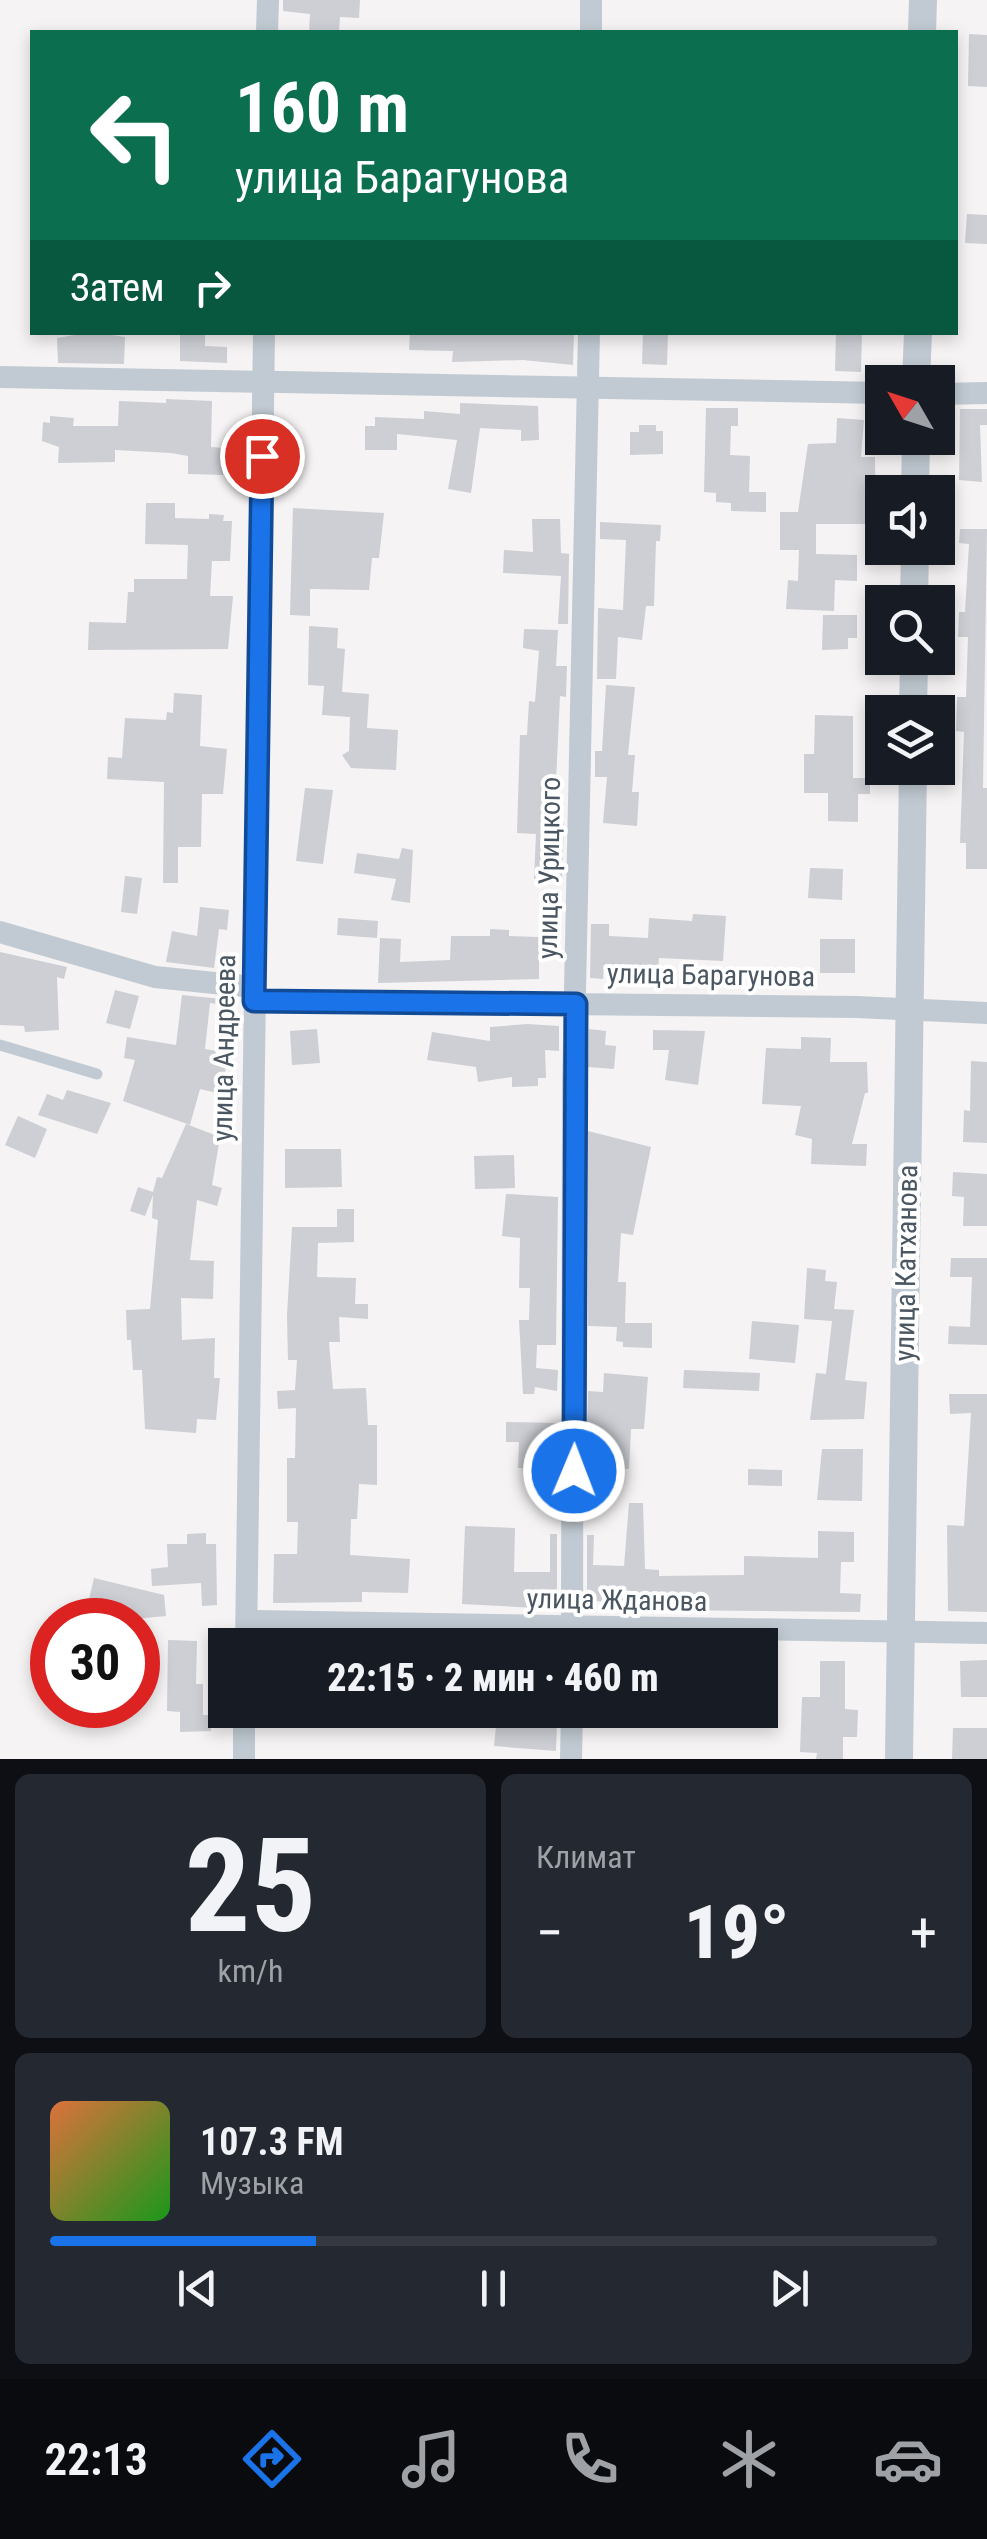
<!DOCTYPE html>
<html lang="ru">
<meta charset="utf-8">
<style>
:root{--surface:#171b24;--page:#242831;--text:#f1f3f6;--muted:#9ea1a6;--line:#363941;--accent:#1a73e8}
body{margin:0;font-family:"Roboto Condensed",sans-serif;background:var(--page);color:var(--text);height:100vh;display:flex;flex-direction:column;font-size:38px;white-space:nowrap}
*{box-sizing:border-box;margin:0}
p{font-size:32px;color:var(--muted)}
.icon{flex:none;width:55px;height:55px;fill:none;stroke:currentColor;stroke-width:2;stroke-linecap:round;stroke-linejoin:round}
.map{position:relative;height:1759px;overflow:hidden}
.side{display:flex;flex-direction:column;gap:15px;padding:15px;background:#0d0f14;flex:1}
.side>*{flex:none}
.banner{position:absolute;left:30px;top:30px;width:928px;height:305px;border-radius:0px;box-shadow:0 5px 15px #0003;background:#0b6e4f;color:#fff;overflow:hidden}
.needle{width:65px;rotate:309deg}
.fabs{position:absolute;left:865px;top:365px;display:grid;gap:20px}
.fabs a{display:grid;place-items:center;width:90px;height:90px;border-radius:0px;background:var(--surface);box-shadow:0 5px 15px #0003;font-size:50px}
.speed{position:absolute;left:30px;top:1598px;display:flex;gap:20px;font-size:50px;font-weight:700;text-align:center}
.speed>*{display:grid;place-content:center;width:130px;height:130px;border-radius:50%;background:var(--surface);box-shadow:0 5px 15px #0003;line-height:1}
.speed .limit{border:15px solid #d22;background:#fff;color:#111}
.pin{position:absolute;display:grid;place-items:center;width:85px;height:85px;color:#fff;margin:-42px;border:5px solid #fff;border-radius:50%;box-shadow:0 2px 10px #0007}
.me{position:absolute;width:110px;margin:-55px;rotate:1deg;stroke-linejoin:round;filter:drop-shadow(0 0 8px #0008)}
.turn{display:flex;align-items:center;gap:35px;height:210px;padding:0 40px;font-size:45px}
.turn .icon{width:130px;height:130px;stroke-width:2.5}
.turn b{display:block;font-size:70px;line-height:85px}
.then{display:flex;align-items:center;height:95px;padding:0 40px;background:#0003;gap:20px;font-size:38px}
.big{font-size:75px;font-weight:800;line-height:1.1}
.side .widget{flex:1;display:flex;flex-direction:column;justify-content:center;gap:15px;min-width:0;padding:0 35px;border-radius:15px;background:var(--page)}
.side .dial{align-items:center;gap:0}
.dial b{font-size:130px;line-height:1}
.song{display:flex;align-items:center;gap:30px}
.cover{width:120px;height:120px;border-radius:15px;background:linear-gradient(135deg,hsl(20 70% 55%),hsl(120 70% 35%))}
.played{height:10px;border-radius:5px;background:linear-gradient(90deg,var(--accent) 30%,var(--line) 30%)}
.keys{display:flex;justify-content:space-around;direction:ltr}
.heat{display:flex;justify-content:space-between;align-items:center;font-size:55px;direction:ltr}
.side .tiles{flex:1;display:grid;gap:15px;grid-template-columns:1fr 1fr}
.widget:last-child{grid-column:span 2}
.trip{position:absolute;left:208px;top:1628px;width:570px;height:100px;border-radius:0px;background:var(--surface);box-shadow:0 5px 15px #0003;font-weight:800;line-height:100px;text-align:center}
.tab-bar{display:flex;height:160px;justify-content:space-around;align-items:center;background:#090b0e;color:var(--muted)}
.tab-bar .icon{width:70px;height:70px}
.tab-bar .current{color:var(--accent)}
.tab-bar b{font-size:45px;color:var(--text)}
.map>svg:first-child{display:block}
.building{fill:#cdcfd5}
.lines{fill:none;stroke-linecap:round;stroke-linejoin:round}
.service{stroke:#c1cad2;stroke-width:11}
.minor{stroke:#c1cad2;stroke-width:22}
.tertiary{stroke:#c1cad2;stroke-width:28}
.route-casing{stroke:#114b97;stroke-width:25}
.route{stroke:#1a73e8;stroke-width:18}
.labels{text-anchor:middle;dominant-baseline:central;stroke-width:8;stroke-linejoin:round;paint-order:stroke}
.street-label{font-size:28px;fill:#4a5661;stroke:#fff}
</style>
<div class="map">
<svg width="987" height="1759" viewBox="0 0 987 1759">
<rect width="100%" height="100%" fill="#f5f3f3"/>
<g class="building">
<path d="M283,0H360L359,18L340,17L339,32H309L310,14L283,11Z"/>
<path d="M969,34L987,35V87L968,86Z"/>
<path d="M967,214L987,215V244L965,243Z"/>
<path d="M92,332L125,337L124,364L58,363L57,338Z"/>
<path d="M180,332H205V346L227,347V363L180,361Z"/>
<path d="M410,332H574L573,365L523,360L452,362L453,351L409,350Z"/>
<path d="M643,332H668L667,365L642,364Z"/>
<path d="M836,332H862L861,372L835,371Z"/>
<path d="M166,399L212,401L211,447L224,448L223,475L188,474V456L171,453L115,450V462L58,463L59,447L42,441L43,422L50,423V416L74,418L73,426H118L119,401L166,403Z"/>
<path d="M460,403L538,406L539,440L521,441V430L480,428L471,493L448,489L457,440L397,434V450H365V426H375V417L424,419V411L460,414Z"/>
<path d="M706,408H738V426H731L730,455L750,456L749,492H766V512L731,511V503L716,502V493L704,492Z"/>
<path d="M960,409H987V425H980L982,482L959,480Z"/>
<path d="M837,418L864,420L861,457H875L876,524H816V554L857,555V581L835,580L834,611L786,609L788,580L798,581L799,550H780V512H798L808,444L836,443Z"/>
<path d="M639,425H656V431H663V454L630,455V432H639Z"/>
<path d="M146,503H175V518L209,519V514L224,515L223,521H232L230,561H212L210,596H233L228,649L88,650L89,622L126,623L128,592H134V579H187L188,545L145,544Z"/>
<path d="M293,508L384,513L379,558H372L369,590L310,589V616L290,615Z"/>
<path d="M532,519H560L561,553L569,554L568,624H558L561,576L503,573L504,550L533,552Z"/>
<path d="M600,522L661,525L660,541H656L654,606H646L642,640L618,637L616,679H597L598,608L623,610L626,540L600,539Z"/>
<path d="M960,529H987L983,788H987V869H966V843H960L964,732L956,731L957,697H966L968,637H958L959,612H965L969,544L959,543Z"/>
<path d="M823,615H857V638H848V649L822,650Z"/>
<path d="M309,626L338,628L337,648L345,649L342,692L369,694L367,728L398,730L396,770L351,768L342,755L349,751L350,717L322,715L324,686L308,685Z"/>
<path d="M524,629L558,630L556,666H567L566,697L560,696L556,781L555,822L564,823L562,880L534,879L536,834L517,833L520,735H527L529,701L535,702L539,651L523,648Z"/>
<path d="M606,685L635,687L628,755H635L632,792H639L637,826L603,823L607,777H595V751H602Z"/>
<path d="M174,693L202,695L200,746L227,749L223,794H202L201,847H178V883H163L164,782L107,779L108,757L122,758L125,718L166,720L167,712L173,713Z"/>
<path d="M815,715L853,716V778H870V794H858V822L828,821V793H804V754H814Z"/>
<path d="M305,788L333,790L323,864L296,861Z"/>
<path d="M402,848L413,850L410,903L391,900L396,879L354,873L357,853L399,859Z"/>
<path d="M810,868L843,869L842,900L808,898Z"/>
<path d="M125,876L142,878L137,914L121,912Z"/>
<path d="M200,907L229,910L227,930L219,929L214,968L166,962L172,931L197,936Z"/>
<path d="M693,914L726,916L723,961L659,958L657,987L640,986L641,967L604,965L603,979L590,978L591,924H609V936L648,938L649,918L692,921Z"/>
<path d="M338,918L378,921L377,938L337,935Z"/>
<path d="M490,929L509,930V936L539,937V979L378,983L380,938L401,939L400,962L450,960L451,936H490Z"/>
<rect x="820" y="939" width="35" height="34"/>
<path d="M0,952L67,967L64,979L57,977L59,1030L25,1032L24,1026L0,1025Z"/>
<path d="M115,990L139,996L130,1029L106,1023Z"/>
<path d="M182,995L232,1000V1006L210,1003L205,1049L228,1053L222,1094L200,1089L190,1125L123,1101L135,1060L124,1058L127,1037L176,1045Z"/>
<path d="M527,1024L559,1026V1051L545,1050L546,1078H538V1086L512,1087V1077L478,1082L476,1067L427,1060L432,1032L490,1041V1027Z"/>
<path d="M317,1029L320,1063L292,1065L290,1031Z"/>
<path d="M589,1029L606,1031L605,1045L616,1046L614,1069L588,1067Z"/>
<path d="M653,1030L705,1031L698,1085L665,1080L669,1050H653Z"/>
<path d="M801,1037L831,1038L830,1062H867L868,1093H865L852,1144H867L866,1166L811,1164L812,1139L795,1135L801,1106L762,1104L766,1048L801,1049Z"/>
<path d="M971,1061L987,1062V1143L963,1142L964,1110L970,1111Z"/>
<path d="M67,1090L111,1103L97,1134L38,1115L47,1094L63,1100Z"/>
<path d="M18,1116L47,1129L35,1158L5,1145Z"/>
<path d="M186,1124L220,1137L212,1185L222,1188L217,1206L197,1200L190,1260L214,1261L213,1299L181,1298L182,1340L215,1338L214,1378H220L216,1420L197,1419L196,1433L145,1429L142,1370H133L131,1340H127L126,1310L150,1309L158,1220L152,1218L153,1195L145,1216L130,1211L138,1187L153,1192L157,1177L162,1178Z"/>
<path d="M588,1131L651,1147L633,1235L621,1233L618,1282H626L625,1323H652V1348L623,1347V1342L616,1341L617,1327L588,1326Z"/>
<path d="M285,1149H341L342,1187L285,1188Z"/>
<path d="M514,1155L515,1188L475,1189L474,1156Z"/>
<path d="M953,1172L987,1174V1226H963L964,1197L952,1196Z"/>
<path d="M506,1194L558,1197L556,1345H537L536,1368L558,1370L557,1391L535,1387L534,1394H523L519,1320H529L530,1288H519L520,1238L502,1236Z"/>
<path d="M337,1209H354V1242L318,1243L317,1277L356,1278L355,1304H368V1319L339,1317L340,1342H329L333,1389L366,1388L368,1425H377V1485L359,1484L357,1519H351L350,1555L410,1559L408,1593L362,1592V1602L273,1603L274,1554H297L298,1522H287V1458H295L296,1408L278,1409L277,1391L295,1390L297,1360H288L287,1316L292,1227H337Z"/>
<path d="M951,1258H987V1345L948,1344L949,1326L970,1327L972,1277H950Z"/>
<path d="M807,1268L826,1270L825,1281L837,1282L834,1309L854,1310L845,1380L867,1382L864,1419L810,1420L816,1373L826,1374L832,1321L804,1319Z"/>
<path d="M752,1321L799,1325L795,1363L749,1359Z"/>
<path d="M684,1370L760,1373L759,1391L683,1388Z"/>
<path d="M604,1373L648,1377L644,1429H631L629,1469L595,1467L597,1427H587L588,1391L603,1392Z"/>
<path d="M949,1394H987V1612L948,1611L947,1525L964,1526L971,1413L950,1414Z"/>
<path d="M506,1422L557,1423V1469L518,1468L519,1442H506Z"/>
<path d="M822,1449H863L862,1501L817,1500Z"/>
<path d="M748,1469L782,1470V1486L748,1485Z"/>
<path d="M629,1503H643L645,1569L659,1570V1576L744,1575V1556L818,1558V1531L854,1532V1562H841L840,1593L861,1594L860,1612L658,1610L635,1609V1603L592,1601V1609H587V1535H594L593,1565L624,1566Z"/>
<path d="M465,1526L515,1528L514,1572H550V1534H557V1609L462,1604Z"/>
<path d="M206,1533V1544H216L217,1605L202,1606L201,1583L152,1586L151,1569L168,1567L167,1544H187V1534Z"/>
<path d="M94,1578L164,1595L166,1616L134,1619L87,1608Z"/>
<path d="M168,1640L197,1641L196,1684H203V1715H212L211,1731L180,1732V1712L167,1711Z"/>
<path d="M987,1660V1697H961L960,1661Z"/>
<path d="M820,1661H845V1709L858,1710L857,1737H843V1759H816L817,1753L800,1752L802,1697H820Z"/>
<path d="M497,1717L557,1722L556,1751L494,1746Z"/>
<path d="M953,1728H987V1759H952Z"/>
</g>
<g class="lines">
<path class="service" d="M0,1045L97,1074"/>
<g class="minor">
<path d="M267,32L268,0"/>
<path d="M591,32V0"/>
<path d="M0,377L882,393"/>
<path d="M938,394L987,393"/>
<path d="M0,932L155,977L254,987"/>
<path d="M254,1001L857,1007L987,1013"/>
<path d="M247,1621L987,1633"/>
<path d="M246,1645L264,332"/>
<path d="M572,1645L573,1084L589,332"/>
<path d="M244,1759V1710"/>
<path d="M571,1759L572,1710"/>
</g>
<g class="tertiary">
<path d="M922,32L923,0"/>
<path d="M916,382L918,332"/>
<path d="M915,492L916,438"/>
<path d="M914,602L915,548"/>
<path d="M913,712L914,658"/>
<path d="M899,1759L913,768"/>
</g>
</g>
<g class="lines">
<defs>
<path id="route" d="M262,456L254,1001L576,1004L574,1471"/>
</defs>
<use href="#route" class="route-casing"/>
<use href="#route" class="route"/>
</g>
<g class="labels">
<g class="street-label">
<text transform="translate(549 868) rotate(-89)">улица Урицкого</text>
<text transform="translate(711 975) rotate(1)">улица Барагунова</text>
<text transform="translate(224 1048) rotate(-89)">улица Андреева</text>
<text transform="translate(906 1263) rotate(-89)">улица Катханова</text>
<text transform="translate(617 1600) rotate(1)">улица Жданова</text>
</g>
</g>
</svg>
<div class="fabs">
<a><svg class="needle" viewBox="-14 -14 28 28"><path d="M0-13l5 13h-10z" fill="#e53935"/><path d="M0 13l5-13h-10z" fill="#9ea1a6"/></svg></a>
<a><svg class="icon" aria-label="sound" viewBox="0 0 24 24"><path d="M4 9h4l5-4v14l-5-4H4zM17 9q2 3 0 6"/></svg></a>
<a><svg class="icon" aria-label="search" viewBox="0 0 24 24"><circle cx="10" cy="10" r="6"/><path d="M15 15l6 6"/></svg></a>
<a><svg class="icon" aria-label="layers" viewBox="0 0 24 24"><path d="M12 4l9 5-9 5-9-5zM3 14l9 5 9-5"/></svg></a>
</div>
<div class="speed"><div class="limit">30</div></div>
<div class="pin" style="left:262px;top:456px;background:#d93025"><svg class="icon" aria-label="arrive" viewBox="0 0 24 24"><path d="M6 21V4h12l-3 4 3 4H6"/></svg></div>
<svg class="me" style="left:574px;top:1471px" viewBox="-20 -20 40 40"><circle r="17" fill="#1a73e8" stroke="#fff" stroke-width="3"/><path d="M0-11L8 9 0 5-8 9z" fill="#fff"/></svg>
<div class="trip">22:15 · 2 мин · 460 m</div>
<div class="banner">
<div class="turn"><svg class="icon" aria-label="left" viewBox="0 0 24 24"><path d="M17 20v-9H6M10 6l-5 5 5 5"/></svg><div><b>160 m</b>улица Барагунова</div></div>
<div class="then">Затем<svg class="icon" aria-label="right" viewBox="0 0 24 24"><path d="M7 20v-9h11M14 6l5 5-5 5"/></svg></div>
</div>
</div>
<section class="side">
<div class="tiles">
<div class="widget dial"><b>25</b><p>km/h</p></div>
<div class="widget"><p>Климат</p>
<div class="heat"><a>−</a><b class="big">19°</b><a>+</a></div>
</div>
<div class="widget">
<div class="song"><i class="cover"></i><div><b>107.3 FM</b><p>Музыка</p></div></div>
<div class="played"></div>
<div class="keys"><svg class="icon" aria-label="previous" viewBox="0 0 24 24"><path d="M18 5L8 12l10 7zM5 5v14"/></svg><svg class="icon" aria-label="pause" viewBox="0 0 24 24"><path d="M8 5v14M16 5v14"/></svg><svg class="icon" aria-label="next" viewBox="0 0 24 24"><path d="M6 5l10 7-10 7zM19 5v14"/></svg></div>
</div>
</div>
</section>
<nav class="tab-bar">
<b>22:13</b>
<svg class="icon current" aria-label="directions" viewBox="0 0 24 24"><path d="M12 3l9 9-9 9-9-9zM9 14v-3h6M13 9l2 2-2 2"/></svg>
<svg class="icon" aria-label="music" viewBox="0 0 24 24"><path d="M9 18V5l10-2v13"/><circle cx="6" cy="18" r="3"/><circle cx="16" cy="16" r="3"/></svg>
<svg class="icon" aria-label="phone" viewBox="0 0 24 24"><path d="M5 4h4l2 5-3 2q2 4 5 5l2-3 5 2v4C11 20 4 13 5 4z"/></svg>
<svg class="icon" aria-label="climate" viewBox="0 0 24 24"><path d="M12 3v18M4 7l16 10M4 17L20 7"/></svg>
<svg class="icon" aria-label="car" viewBox="0 0 24 24"><path d="M5 17H2v-5l4-1 3-4h7l3 4 3 1v5h-3M9 17h6M6 11h13"/><circle cx="7" cy="17" r="2"/><circle cx="17" cy="17" r="2"/></svg>
</nav>
